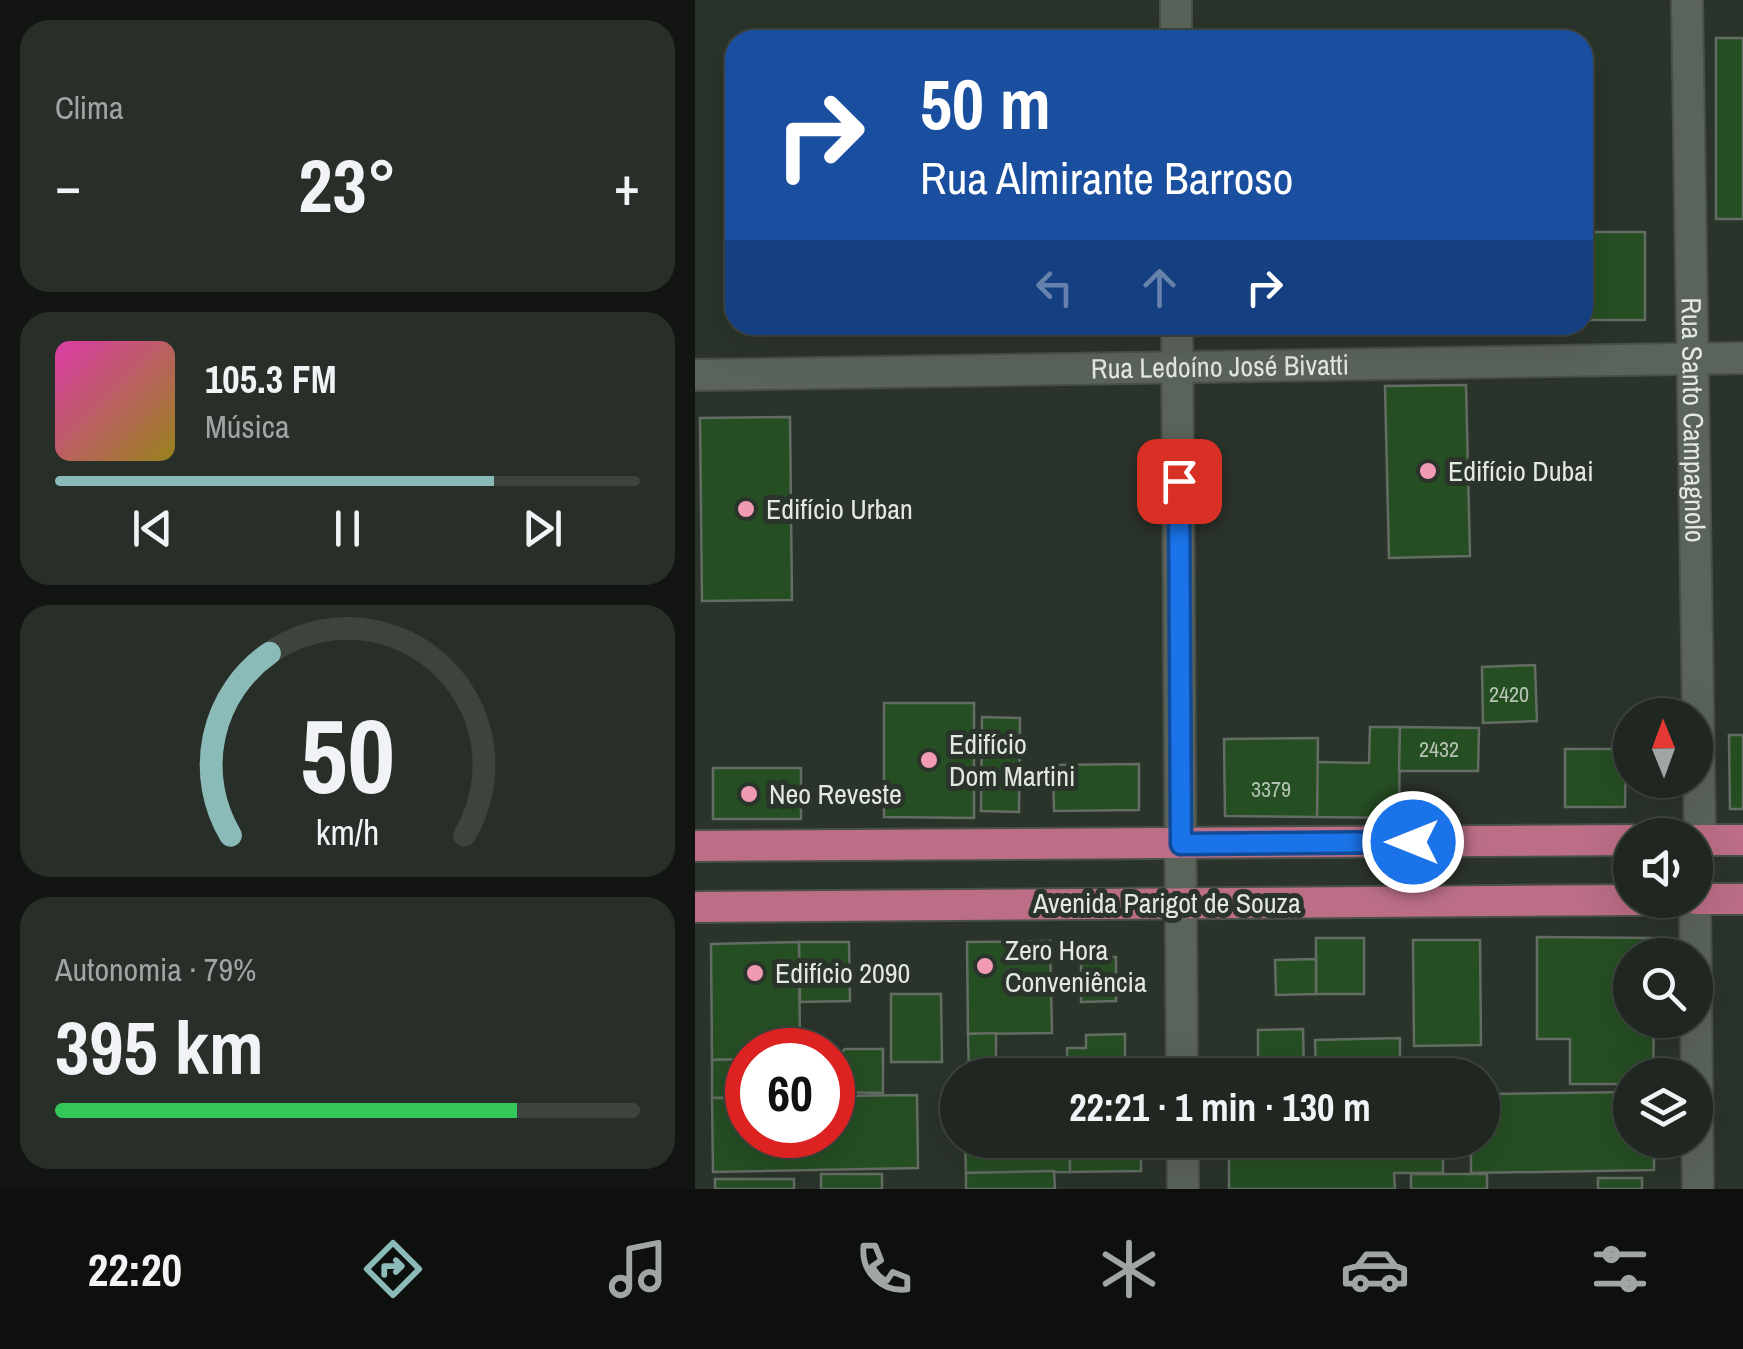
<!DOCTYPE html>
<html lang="pt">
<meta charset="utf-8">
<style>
:root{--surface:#202720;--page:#282f29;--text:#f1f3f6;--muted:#a2a5a5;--line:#3d443e;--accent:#8bbbb9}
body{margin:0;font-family:"Archivo Narrow",sans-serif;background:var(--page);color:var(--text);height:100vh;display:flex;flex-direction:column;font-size:38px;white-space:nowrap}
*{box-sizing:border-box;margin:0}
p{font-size:32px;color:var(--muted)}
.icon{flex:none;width:55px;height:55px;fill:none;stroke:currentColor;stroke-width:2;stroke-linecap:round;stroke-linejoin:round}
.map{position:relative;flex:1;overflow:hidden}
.sheet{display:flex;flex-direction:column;gap:20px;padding:20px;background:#121512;width:695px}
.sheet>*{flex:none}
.hud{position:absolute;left:30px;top:30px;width:868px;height:305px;border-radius:30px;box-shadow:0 10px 40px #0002,0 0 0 2px var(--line);background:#1a4fa0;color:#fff;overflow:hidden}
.needle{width:65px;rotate:359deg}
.fabs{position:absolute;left:918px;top:698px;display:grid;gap:20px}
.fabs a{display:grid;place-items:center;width:100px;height:100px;border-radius:50%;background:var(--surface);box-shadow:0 10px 40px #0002,0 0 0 2px var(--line);font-size:50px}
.speed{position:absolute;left:30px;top:1028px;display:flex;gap:20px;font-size:50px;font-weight:700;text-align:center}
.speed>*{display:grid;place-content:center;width:130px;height:130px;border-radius:50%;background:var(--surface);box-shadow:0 10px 40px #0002,0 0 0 2px var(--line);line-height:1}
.speed .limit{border:15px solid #d22;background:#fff;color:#111}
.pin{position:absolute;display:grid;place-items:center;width:85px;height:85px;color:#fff;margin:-42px;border-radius:20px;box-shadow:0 5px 15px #0006}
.me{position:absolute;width:110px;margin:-55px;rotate:270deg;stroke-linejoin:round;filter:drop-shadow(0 0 8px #0008)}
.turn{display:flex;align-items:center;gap:35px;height:210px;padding:0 30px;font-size:45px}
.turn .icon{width:130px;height:130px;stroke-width:2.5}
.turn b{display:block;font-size:70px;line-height:85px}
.lanes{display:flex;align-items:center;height:95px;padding:0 30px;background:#0003;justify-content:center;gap:50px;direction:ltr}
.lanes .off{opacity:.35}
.big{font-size:75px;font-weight:700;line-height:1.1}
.sheet .tile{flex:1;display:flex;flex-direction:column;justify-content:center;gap:15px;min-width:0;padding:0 35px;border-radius:30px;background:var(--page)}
.sheet .dial{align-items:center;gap:0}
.dial svg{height:260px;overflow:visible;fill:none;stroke:var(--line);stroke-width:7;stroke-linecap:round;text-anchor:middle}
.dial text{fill:var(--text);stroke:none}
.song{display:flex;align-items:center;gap:30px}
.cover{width:120px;height:120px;border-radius:15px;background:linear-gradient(135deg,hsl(320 70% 55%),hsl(50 70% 35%))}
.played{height:10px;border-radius:5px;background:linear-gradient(90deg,var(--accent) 75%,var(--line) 75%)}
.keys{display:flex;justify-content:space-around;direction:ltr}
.heat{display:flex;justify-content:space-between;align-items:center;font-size:55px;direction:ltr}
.charge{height:15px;border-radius:8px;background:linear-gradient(90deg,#34c759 79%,var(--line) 0)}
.trip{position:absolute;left:245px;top:1058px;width:560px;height:100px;border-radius:50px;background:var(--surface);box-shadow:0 10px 40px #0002,0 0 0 2px var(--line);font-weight:700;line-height:100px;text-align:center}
.tab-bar{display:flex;height:160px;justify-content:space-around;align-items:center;background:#0d100d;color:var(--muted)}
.tab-bar .icon{width:70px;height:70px}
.tab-bar .current{color:var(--accent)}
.tab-bar b{font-size:45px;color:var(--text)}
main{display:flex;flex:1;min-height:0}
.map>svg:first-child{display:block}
.building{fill:#264e23;stroke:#646d63;stroke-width:2.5}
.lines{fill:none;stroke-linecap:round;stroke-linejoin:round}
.street-casing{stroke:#4a5049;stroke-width:34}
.primary-casing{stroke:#4a5049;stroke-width:34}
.street{stroke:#5b645a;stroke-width:30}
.primary{stroke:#bb6e86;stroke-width:30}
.route-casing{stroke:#114b97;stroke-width:25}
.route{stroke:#1a73e8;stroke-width:18}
.poi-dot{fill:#f09ab4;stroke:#2b342b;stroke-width:4}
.labels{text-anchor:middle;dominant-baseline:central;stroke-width:10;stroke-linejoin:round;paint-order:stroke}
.number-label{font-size:22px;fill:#b4c2b3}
.street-label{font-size:28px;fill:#e3e8e3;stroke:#2b342b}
.poi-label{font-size:28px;fill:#e3e8e3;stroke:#2b342b;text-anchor:start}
</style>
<main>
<section class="sheet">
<div class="tile"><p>Clima</p>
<div class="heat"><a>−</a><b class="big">23°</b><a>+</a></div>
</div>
<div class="tile">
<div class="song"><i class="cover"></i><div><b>105.3 FM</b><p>Música</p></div></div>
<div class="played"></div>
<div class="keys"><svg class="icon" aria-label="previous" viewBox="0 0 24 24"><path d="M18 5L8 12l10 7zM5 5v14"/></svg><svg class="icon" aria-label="pause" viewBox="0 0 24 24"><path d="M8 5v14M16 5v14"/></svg><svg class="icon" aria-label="next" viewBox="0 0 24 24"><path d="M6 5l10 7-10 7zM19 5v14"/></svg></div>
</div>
<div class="tile dial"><svg viewBox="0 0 100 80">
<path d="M14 69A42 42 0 1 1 86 69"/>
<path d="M14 69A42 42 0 0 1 26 13" stroke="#8bbbb9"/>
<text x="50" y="56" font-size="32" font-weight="700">50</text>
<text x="50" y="72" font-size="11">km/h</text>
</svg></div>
<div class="tile"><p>Autonomia · 79%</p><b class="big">395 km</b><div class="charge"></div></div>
</section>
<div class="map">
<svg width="1048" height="1189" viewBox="0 0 1048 1189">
<rect width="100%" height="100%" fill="#2b342b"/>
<g class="building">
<rect x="1021" y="38" width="27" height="181"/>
<rect x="888" y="232" width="62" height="88"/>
<path d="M771,385L775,556L694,558L690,386Z"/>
<path d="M95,417L97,600L7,601L5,418Z"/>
<path d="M840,665L842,721L788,723L787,667Z"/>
<path d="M189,703H279V818L189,817Z"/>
<path d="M287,717L325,718L324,812L286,811Z"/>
<path d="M675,727H705L704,818L622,817V762L674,763Z"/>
<path d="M705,727L784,728L783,771H704Z"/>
<path d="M1034,735H1048V809H1035Z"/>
<path d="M623,738L622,817L530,816L529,739Z"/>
<path d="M870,749H931L930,807H870Z"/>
<path d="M444,764V810L359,811L358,765Z"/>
<rect x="18" y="768" width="88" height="51"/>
<path d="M842,937L959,938V955H935V1020H959L958,1075H935V1084H875V1039H842Z"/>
<rect x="621" y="938" width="48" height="56"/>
<path d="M718,940H785L786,1045L719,1046Z"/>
<path d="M355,941L357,1033L273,1034L272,942Z"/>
<path d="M104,942L105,1050H52V1059L17,1060L16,944Z"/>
<path d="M104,942H154L155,1001L105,1002Z"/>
<path d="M386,957H421V1001L386,1002Z"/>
<path d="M621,959V994L581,995L580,960Z"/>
<path d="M196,994H246L247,1062H196Z"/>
<path d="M608,1029L609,1075H547L546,1058L563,1057V1030Z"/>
<path d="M301,1033V1067H372V1048H391V1035L430,1034V1075H274L273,1034Z"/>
<path d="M705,1038V1075H621L620,1040Z"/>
<path d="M150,1049H188V1093L138,1092V1060Z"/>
<path d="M52,1059V1098H17V1060Z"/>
<path d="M935,1092V1140H959V1170L776,1173V1140H788V1094Z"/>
<path d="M222,1095L223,1168L18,1172L17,1098H52V1135H138V1096Z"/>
<path d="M270,1140H307V1152L375,1153V1172L271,1173Z"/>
<path d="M375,1140H446V1171L375,1172Z"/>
<path d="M534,1140H748V1173H699L700,1189H534Z"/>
<path d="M359,1171L360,1189H271V1173Z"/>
<rect x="126" y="1174" width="61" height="15"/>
<rect x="716" y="1174" width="76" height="15"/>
<rect x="903" y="1178" width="44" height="11"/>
<rect x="20" y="1179" width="79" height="10"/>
</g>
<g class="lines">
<defs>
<g id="street">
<path d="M481,0V40"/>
<path id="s1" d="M992,0L1005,839"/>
<path d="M482,325L487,1075"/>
<path id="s2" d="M0,375L1048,358"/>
<path d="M1000,899L1003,1189"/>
<path d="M488,1140V1189"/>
</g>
<g id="primary">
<path d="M1000,840H1048"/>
<path d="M0,846L935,840"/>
<path d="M1000,899H1048"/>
<path d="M0,907L945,900"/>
</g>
</defs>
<use href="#street" class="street-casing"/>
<use href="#primary" class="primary-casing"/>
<use href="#street" class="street"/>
<use href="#primary" class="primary"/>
</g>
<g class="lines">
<defs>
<path id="route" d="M484,481L486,844L718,842"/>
</defs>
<use href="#route" class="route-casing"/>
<use href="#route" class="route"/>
</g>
<g class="poi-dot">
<circle cx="733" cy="471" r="10"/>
<circle cx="51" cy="509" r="10"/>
<circle cx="234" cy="760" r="10"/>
<circle cx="54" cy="794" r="10"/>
<circle cx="290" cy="966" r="10"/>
<circle cx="60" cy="973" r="10"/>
</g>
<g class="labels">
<g class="number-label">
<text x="814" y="694">2420</text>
<text x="744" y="749">2432</text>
<text x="576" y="789">3379</text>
</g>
<g class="street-label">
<text stroke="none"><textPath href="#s2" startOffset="525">Rua Ledoíno José Bivatti</textPath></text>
<text stroke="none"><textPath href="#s1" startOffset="420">Rua Santo Campagnolo</textPath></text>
<text x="472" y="903">Avenida Parigot de Souza</text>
</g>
<g class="poi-label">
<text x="753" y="471">Edifício Dubai</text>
<text x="71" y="509">Edifício Urban</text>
<text x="254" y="744">Edifício<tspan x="254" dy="32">Dom Martini</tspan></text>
<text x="74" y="794">Neo Reveste</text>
<text x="310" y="950">Zero Hora<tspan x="310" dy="32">Conveniência</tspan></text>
<text x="80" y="973">Edifício 2090</text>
</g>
</g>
</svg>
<div class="fabs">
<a><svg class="needle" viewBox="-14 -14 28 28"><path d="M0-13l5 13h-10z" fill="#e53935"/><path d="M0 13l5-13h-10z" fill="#a2a5a5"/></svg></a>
<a><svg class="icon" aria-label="sound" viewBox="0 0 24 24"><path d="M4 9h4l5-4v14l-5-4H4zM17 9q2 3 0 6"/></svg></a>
<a><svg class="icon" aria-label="search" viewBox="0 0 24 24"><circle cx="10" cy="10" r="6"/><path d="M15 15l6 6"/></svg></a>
<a><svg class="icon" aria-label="layers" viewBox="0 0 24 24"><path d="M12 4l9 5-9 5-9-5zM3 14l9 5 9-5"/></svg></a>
</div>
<div class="speed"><div class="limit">60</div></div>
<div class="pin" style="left:484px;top:481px;background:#d93025"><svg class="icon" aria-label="arrive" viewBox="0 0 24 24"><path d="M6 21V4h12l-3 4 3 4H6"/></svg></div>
<svg class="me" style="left:718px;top:842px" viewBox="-20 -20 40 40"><circle r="17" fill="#1a73e8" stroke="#fff" stroke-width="3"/><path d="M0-11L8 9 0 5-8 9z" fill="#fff"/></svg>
<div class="trip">22:21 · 1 min · 130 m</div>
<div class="hud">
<div class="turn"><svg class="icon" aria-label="right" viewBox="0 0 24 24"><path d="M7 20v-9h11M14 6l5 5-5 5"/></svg><div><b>50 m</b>Rua Almirante Barroso</div></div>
<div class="lanes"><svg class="icon off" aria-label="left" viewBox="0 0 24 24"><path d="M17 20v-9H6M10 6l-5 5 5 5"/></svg><svg class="icon off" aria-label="ahead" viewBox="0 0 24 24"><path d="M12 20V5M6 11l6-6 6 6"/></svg><svg class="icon" aria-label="right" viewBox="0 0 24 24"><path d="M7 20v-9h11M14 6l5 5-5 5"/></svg></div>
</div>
</div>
</main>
<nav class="tab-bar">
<b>22:20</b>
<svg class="icon current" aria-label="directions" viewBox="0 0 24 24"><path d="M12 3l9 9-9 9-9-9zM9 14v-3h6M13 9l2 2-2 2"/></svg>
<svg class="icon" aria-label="music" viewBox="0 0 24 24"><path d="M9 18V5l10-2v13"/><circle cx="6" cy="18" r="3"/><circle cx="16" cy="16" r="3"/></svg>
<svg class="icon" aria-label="phone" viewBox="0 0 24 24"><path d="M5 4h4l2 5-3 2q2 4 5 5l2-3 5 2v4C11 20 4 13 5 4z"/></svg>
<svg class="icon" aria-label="climate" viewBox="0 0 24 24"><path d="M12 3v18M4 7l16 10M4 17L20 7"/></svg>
<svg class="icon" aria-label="car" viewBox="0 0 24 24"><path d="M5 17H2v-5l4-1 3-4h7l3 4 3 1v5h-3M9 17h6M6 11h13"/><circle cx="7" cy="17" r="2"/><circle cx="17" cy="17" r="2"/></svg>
<svg class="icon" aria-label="filters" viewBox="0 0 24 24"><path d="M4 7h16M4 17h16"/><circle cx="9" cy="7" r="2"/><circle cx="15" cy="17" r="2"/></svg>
</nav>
